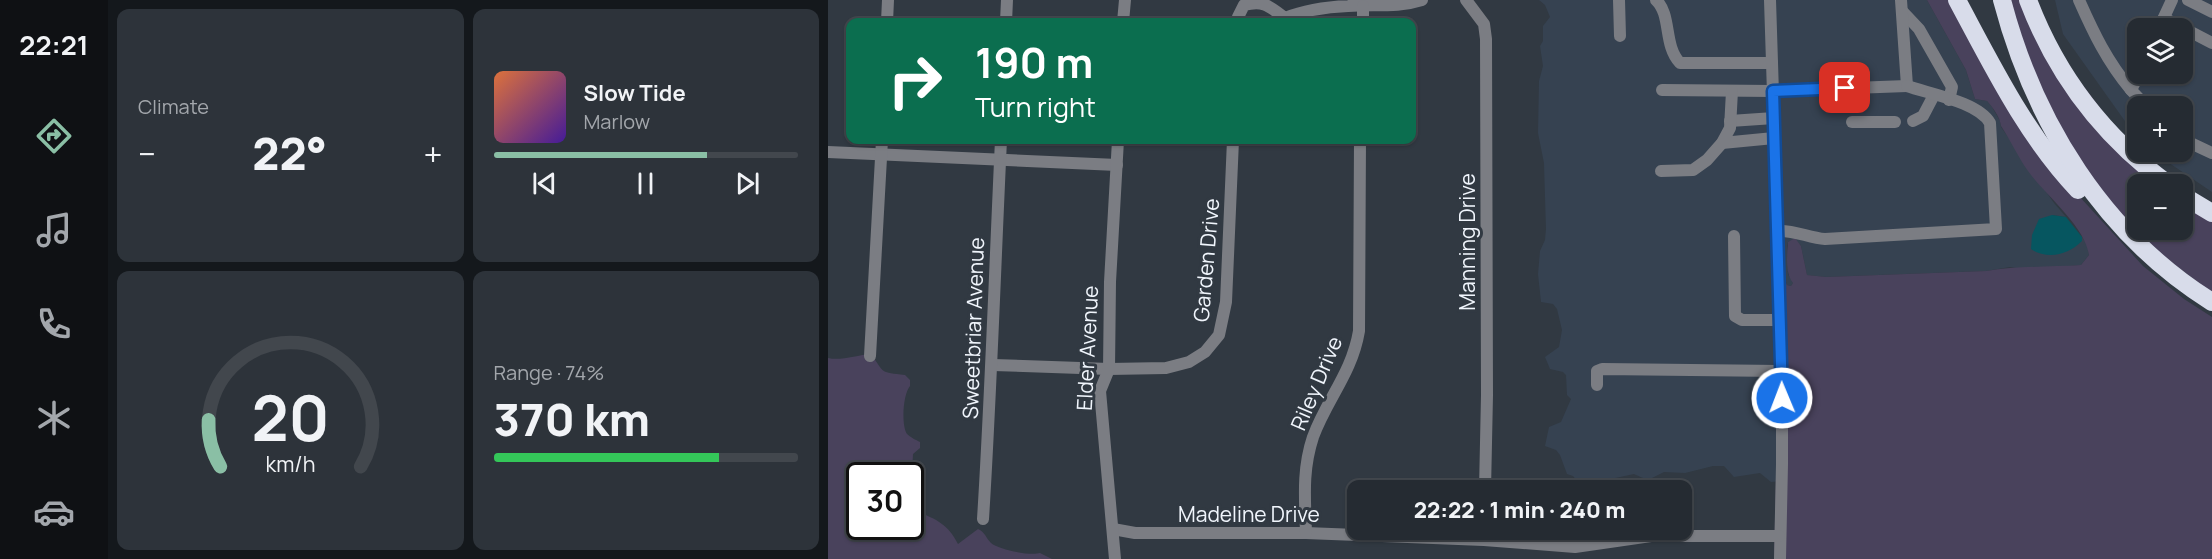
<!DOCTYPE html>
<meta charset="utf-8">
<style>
:root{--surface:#252b32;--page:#2d333a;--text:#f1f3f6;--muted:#a3a7ac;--line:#42474d;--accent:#8abfa5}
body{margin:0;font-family:Manrope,sans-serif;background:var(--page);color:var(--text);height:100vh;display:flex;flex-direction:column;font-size:22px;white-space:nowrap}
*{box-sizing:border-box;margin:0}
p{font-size:20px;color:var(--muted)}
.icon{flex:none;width:33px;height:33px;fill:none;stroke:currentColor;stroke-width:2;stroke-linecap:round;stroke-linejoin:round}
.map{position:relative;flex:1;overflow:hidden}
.panel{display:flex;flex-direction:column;gap:9px;padding:9px;background:#14181c;width:720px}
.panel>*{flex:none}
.banner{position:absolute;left:18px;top:18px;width:570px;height:126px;border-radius:12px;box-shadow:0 2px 4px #0004,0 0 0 2px var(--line);background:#0b6e4f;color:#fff;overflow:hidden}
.controls{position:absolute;left:1299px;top:18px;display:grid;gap:12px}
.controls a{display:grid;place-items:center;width:66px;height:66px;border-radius:12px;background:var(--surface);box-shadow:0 2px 4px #0004,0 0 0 2px var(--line);font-size:30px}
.speed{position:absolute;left:18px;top:462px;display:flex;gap:12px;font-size:30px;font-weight:700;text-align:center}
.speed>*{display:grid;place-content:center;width:78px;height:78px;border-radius:50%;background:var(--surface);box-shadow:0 2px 4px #0004,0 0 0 2px var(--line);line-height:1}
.speed .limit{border:3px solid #111;border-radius:9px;background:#fff;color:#111}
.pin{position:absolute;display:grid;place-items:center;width:51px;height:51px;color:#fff;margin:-26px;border-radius:12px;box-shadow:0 3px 9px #0006}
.me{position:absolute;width:66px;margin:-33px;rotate:359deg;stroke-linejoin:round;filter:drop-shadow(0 0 4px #0008)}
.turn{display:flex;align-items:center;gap:21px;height:126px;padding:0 30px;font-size:27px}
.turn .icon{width:78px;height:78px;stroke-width:2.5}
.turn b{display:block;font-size:42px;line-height:51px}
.big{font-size:45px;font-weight:800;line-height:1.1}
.panel .card{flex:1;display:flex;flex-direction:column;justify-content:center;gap:9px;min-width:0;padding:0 21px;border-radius:12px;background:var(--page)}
.panel .dial{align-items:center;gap:0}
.dial svg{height:156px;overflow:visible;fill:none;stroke:var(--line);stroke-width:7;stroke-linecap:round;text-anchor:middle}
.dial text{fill:var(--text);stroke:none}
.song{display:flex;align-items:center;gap:18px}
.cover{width:72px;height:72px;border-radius:9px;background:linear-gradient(135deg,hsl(20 70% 55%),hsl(260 70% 35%))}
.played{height:6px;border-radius:3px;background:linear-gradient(90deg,var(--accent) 70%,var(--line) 70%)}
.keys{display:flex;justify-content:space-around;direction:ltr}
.heat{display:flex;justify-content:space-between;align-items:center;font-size:33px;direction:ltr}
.charge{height:9px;border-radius:4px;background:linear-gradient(90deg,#34c759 74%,var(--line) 0)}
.panel .tiles{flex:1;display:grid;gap:9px;grid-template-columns:repeat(2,1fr)}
.trip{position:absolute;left:519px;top:480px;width:345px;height:60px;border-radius:12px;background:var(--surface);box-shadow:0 2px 4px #0004,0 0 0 2px var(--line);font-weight:800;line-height:60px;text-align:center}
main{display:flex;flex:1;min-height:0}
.dock{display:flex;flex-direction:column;width:108px;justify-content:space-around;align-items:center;background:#0f1114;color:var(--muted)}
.dock .icon{width:42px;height:42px}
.dock .on{color:var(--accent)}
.dock b{font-size:27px;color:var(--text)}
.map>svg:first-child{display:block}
.built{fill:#364251;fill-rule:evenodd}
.green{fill:#49425c;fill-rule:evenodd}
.water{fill:#065660}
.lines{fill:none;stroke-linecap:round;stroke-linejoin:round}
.minor{stroke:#7b7d83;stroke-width:12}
.highway{stroke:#d8dcea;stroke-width:18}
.route-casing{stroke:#114b97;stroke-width:15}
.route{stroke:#1a73e8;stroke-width:10}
.labels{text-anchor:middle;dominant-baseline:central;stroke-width:6;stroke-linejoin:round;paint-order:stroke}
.street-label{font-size:21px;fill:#f0f5fc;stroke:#313942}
</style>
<main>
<nav class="dock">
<b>22:21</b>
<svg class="icon on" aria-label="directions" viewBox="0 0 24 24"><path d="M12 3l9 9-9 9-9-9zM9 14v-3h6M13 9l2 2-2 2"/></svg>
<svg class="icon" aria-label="music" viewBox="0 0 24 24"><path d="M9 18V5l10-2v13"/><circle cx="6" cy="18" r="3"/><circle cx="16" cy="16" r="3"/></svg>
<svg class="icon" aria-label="phone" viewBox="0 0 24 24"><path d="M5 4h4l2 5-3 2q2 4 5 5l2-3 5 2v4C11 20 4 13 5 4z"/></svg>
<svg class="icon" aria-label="climate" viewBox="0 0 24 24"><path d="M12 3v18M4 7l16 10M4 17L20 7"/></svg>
<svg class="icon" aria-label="car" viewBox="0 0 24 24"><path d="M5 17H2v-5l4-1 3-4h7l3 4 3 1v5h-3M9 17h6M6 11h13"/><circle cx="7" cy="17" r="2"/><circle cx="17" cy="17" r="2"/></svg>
</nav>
<section class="panel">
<div class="tiles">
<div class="card"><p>Climate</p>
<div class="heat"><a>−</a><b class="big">22°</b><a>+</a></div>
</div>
<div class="card">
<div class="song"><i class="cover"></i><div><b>Slow Tide</b><p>Marlow</p></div></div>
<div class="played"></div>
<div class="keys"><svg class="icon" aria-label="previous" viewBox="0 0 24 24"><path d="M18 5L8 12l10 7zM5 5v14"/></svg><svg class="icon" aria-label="pause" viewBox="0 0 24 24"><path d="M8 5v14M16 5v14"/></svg><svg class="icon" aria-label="next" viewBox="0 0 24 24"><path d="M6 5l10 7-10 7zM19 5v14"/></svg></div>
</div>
<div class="card dial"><svg viewBox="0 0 100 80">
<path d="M14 69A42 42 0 1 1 86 69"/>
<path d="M14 69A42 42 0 0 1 8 45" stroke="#8abfa5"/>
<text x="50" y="56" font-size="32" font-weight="700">20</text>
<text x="50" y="72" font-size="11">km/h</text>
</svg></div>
<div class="card"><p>Range · 74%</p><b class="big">370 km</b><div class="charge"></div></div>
</div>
</section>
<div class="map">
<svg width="1384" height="559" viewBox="0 0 1384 559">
<rect width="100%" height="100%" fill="#313942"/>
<g class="built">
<path d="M711,0H1099L1138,70L1147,99L1159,101L1164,107L1172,121L1173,127L1226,203L1238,217L1224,215L1254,237L1260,246L1261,255L1253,265L1219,268L1194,269L1182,267L1158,271L998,277L979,275L973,246L967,239L960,242L959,246L960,274L965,283L963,286L959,285L953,272L955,481L943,482L932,473L906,477L896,466H885L857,473L836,472L824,478H815L806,474L764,483H751L745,476L739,474L732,455L728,450L717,446L721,427L733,422L743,399L739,395L738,375L735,372L722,369L717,357L731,347L734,330L729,309L725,304L713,302L710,274L712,251L717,240L718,229L716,163L710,133L711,81L715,66L712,46L715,41V26L722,17L717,5Z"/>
<path d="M1227,0H1384V192L1325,152H1354V106H1310L1309,138L1235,34ZM1310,28H1354V74H1310Z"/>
</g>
<g class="green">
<path d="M1099,0H1125L1229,172L1315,266L1356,299L1384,317V559H946L953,272L959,285L963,286L965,283C957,274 959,254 960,242L967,238L973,246L979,275L998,277L1158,271C1188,266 1222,267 1253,265L1261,255C1257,226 1217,195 1200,171C1190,157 1183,141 1173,126C1172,117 1165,108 1159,101L1147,99L1138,70Z"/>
<path d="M1182,0H1191L1329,184H1310V230H1354L1355,201L1384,219V293L1325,248L1272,190L1235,134L1207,78Z"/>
<path d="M43,354C57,374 52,372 77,375L82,380V386C75,394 73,425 79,434C82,437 88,440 92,442V448L85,454C84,472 83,494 89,511C109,520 120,524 130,544L150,529C157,532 158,538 163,543C171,550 203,556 212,553L224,559H0V358C13,361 29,355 43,354ZM32,476H82V526H32Z"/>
</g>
<path class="water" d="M1224,215L1238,217L1254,237V241C1240,255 1220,260 1203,249L1204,235L1211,219Z"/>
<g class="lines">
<g class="minor">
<path d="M638,0L656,24L658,39L659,395L657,490"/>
<path d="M791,0L792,36"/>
<path d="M828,0C844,15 835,45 852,63H944"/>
<path d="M942,0L954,375V464L952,559"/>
<path d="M1251,0C1266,34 1279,61 1303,90"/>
<path d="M1360,0L1384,12"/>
<path d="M1075,12L1091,29L1124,87L1121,100"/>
<path d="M1336,18L1384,43"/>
<path d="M59,22L60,0"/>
<path d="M178,22L179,0"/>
<path d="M295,22L297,0"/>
<path d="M411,22L410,17L416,5C436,0 441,6 457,18C477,10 498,7 520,6C546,4 569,8 594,0"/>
<path d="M535,22V6"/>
<path d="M1331,28L1344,0"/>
<path d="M1311,74L1303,90L1318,106"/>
<path d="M834,90L945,91L1079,86L1073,0"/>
<path d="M902,121L946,118"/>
<path d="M1085,121L1095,116L1106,95"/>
<path d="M1024,122H1067"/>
<path d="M1354,139L1384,153"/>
<path d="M894,143L946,138"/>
<path d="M0,152L289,165"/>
<path d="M833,171L865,170L879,160L894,143L902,128L904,91"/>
<path d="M950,231C967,230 981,238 997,239L1168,229L1162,123C1150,102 1102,94 1079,86"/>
<path d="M906,236L907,316L914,320H952"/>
<path d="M42,356L54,140"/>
<path d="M165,365L281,369L338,368L361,362L377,352L391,335L398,302L405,140"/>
<path d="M769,385V371L774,369L953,371"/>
<path d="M155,519C163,392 167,266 173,140"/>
<path d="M285,529L307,533H478L656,540L747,547L823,536H951"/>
<path d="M478,533C477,499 474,470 485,437C499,399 524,373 531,331L532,140"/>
<path d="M287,559L272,391L281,369L282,282L290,140"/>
</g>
<g class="highway">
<path d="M1129,0C1165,67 1198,135 1250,190"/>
<path d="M1174,0C1206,122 1275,234 1384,302"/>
<path d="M1200,0C1228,74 1276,137 1340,184"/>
<path d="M1354,195L1384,213"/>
</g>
</g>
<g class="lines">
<defs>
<path id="route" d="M954,398L945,91L1017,88"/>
</defs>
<use href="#route" class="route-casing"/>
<use href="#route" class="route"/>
</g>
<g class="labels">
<g class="street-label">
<text transform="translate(639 242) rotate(-90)">Manning Drive</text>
<text transform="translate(378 260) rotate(-85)">Garden Drive</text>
<text transform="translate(145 328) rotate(-88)">Sweetbriar Avenue</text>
<text transform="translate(259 348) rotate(-87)">Elder Avenue</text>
<text transform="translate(488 383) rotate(-67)">Riley Drive</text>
<text x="421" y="514">Madeline Drive</text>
</g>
</g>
</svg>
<div class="controls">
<a><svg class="icon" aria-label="layers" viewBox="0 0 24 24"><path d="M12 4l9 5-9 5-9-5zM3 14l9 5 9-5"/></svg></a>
<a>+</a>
<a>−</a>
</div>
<div class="speed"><div class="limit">30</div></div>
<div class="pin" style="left:1017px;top:88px;background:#d93025"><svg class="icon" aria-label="arrive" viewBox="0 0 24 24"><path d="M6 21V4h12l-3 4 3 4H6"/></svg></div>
<svg class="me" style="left:954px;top:398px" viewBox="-20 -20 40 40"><circle r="17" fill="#1a73e8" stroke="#fff" stroke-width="3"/><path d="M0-11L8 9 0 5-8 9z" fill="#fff"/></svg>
<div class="trip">22:22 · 1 min · 240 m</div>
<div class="banner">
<div class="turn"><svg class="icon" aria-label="right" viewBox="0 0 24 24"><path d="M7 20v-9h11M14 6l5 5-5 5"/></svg><div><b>190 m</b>Turn right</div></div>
</div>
</div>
</main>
